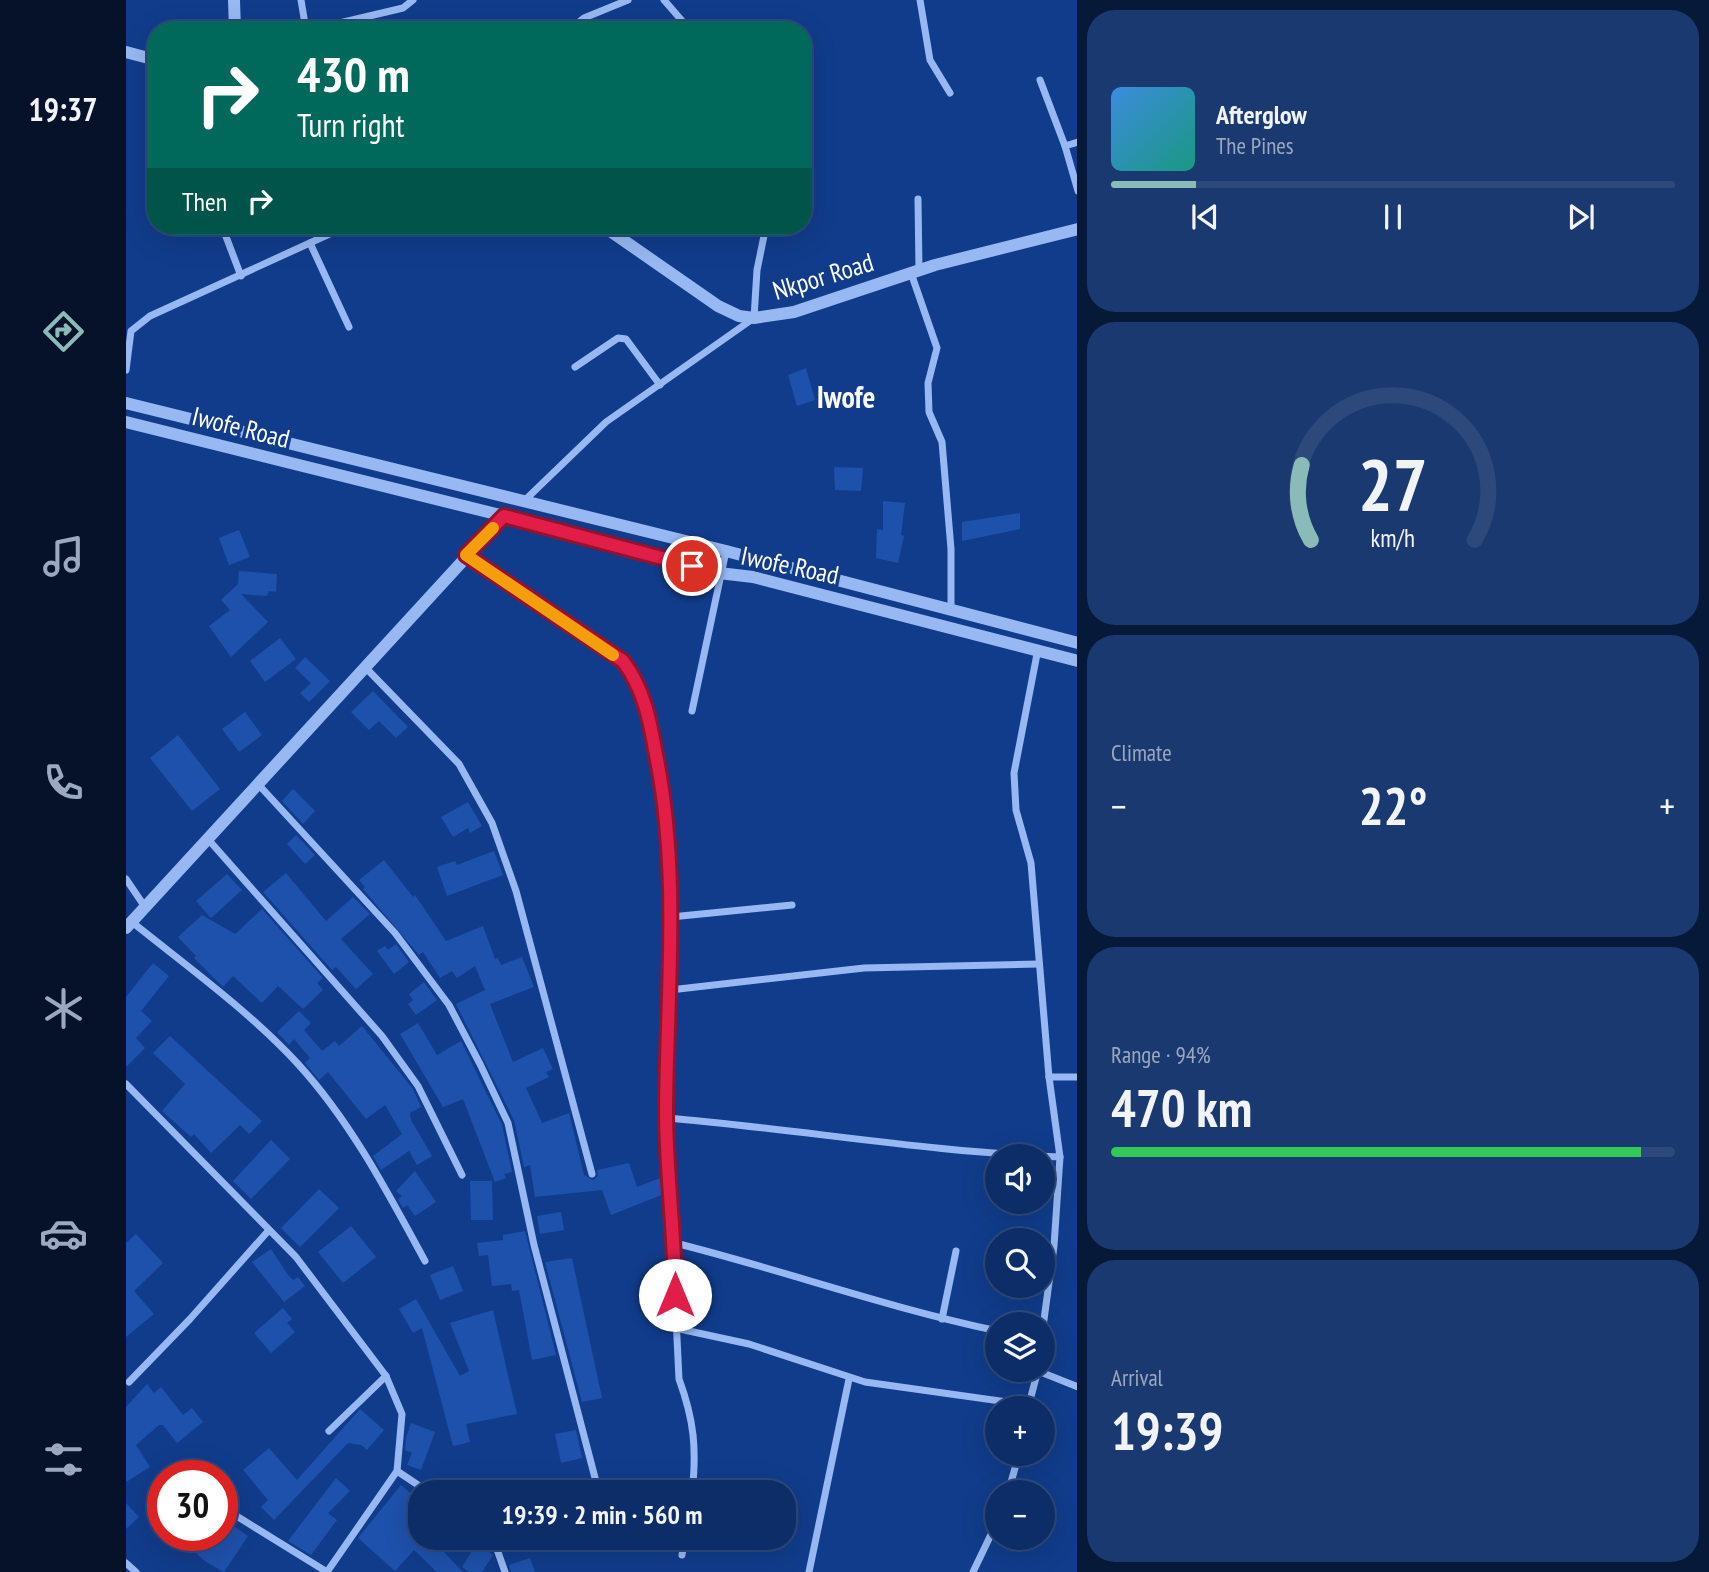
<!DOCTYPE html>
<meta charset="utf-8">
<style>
:root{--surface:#0d2d68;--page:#1b3971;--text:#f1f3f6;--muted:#9aa8c0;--line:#2d497c;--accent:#8bbbb9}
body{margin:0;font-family:"PT Sans Narrow",sans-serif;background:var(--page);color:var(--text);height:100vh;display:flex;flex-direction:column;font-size:26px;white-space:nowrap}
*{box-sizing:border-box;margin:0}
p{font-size:23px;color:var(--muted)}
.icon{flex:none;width:38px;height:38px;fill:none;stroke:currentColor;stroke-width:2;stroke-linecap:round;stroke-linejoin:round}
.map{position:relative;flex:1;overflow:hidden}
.sheet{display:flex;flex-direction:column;gap:10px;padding:10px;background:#071939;width:632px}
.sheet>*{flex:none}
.banner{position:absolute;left:21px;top:21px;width:665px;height:214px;border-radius:28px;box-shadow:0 7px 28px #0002,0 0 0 2px var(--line);background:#00695c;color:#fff;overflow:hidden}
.controls{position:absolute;left:859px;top:1144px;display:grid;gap:14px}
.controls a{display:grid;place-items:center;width:70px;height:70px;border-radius:50%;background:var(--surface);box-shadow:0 7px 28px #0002,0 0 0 2px var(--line);font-size:35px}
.speed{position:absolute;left:21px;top:1460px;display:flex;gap:14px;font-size:35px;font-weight:700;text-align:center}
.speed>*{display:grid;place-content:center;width:91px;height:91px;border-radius:50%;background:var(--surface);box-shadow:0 7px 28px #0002,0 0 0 2px var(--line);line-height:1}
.speed .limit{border:10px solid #d22;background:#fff;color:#111}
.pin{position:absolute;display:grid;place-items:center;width:60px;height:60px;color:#fff;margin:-30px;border:4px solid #fff;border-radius:50%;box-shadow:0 2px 7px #0007}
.me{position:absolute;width:77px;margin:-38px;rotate:0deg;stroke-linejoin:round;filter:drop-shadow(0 0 5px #0008)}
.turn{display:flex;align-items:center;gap:24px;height:147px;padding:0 35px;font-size:32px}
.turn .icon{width:91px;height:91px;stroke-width:2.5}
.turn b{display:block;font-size:49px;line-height:60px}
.then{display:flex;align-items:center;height:66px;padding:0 35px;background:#0003;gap:14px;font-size:26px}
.big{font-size:52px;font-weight:800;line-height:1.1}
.sheet .card{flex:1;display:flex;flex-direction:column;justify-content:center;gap:10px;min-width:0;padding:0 24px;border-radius:28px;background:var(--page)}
.sheet .dial{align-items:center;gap:0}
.dial svg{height:182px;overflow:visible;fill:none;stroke:var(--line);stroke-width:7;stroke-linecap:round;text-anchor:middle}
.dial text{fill:var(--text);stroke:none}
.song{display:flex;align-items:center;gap:21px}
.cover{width:84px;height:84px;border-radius:10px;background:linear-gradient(135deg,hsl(210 70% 55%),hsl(170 70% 35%))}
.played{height:7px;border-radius:4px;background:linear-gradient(90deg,var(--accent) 15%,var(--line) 15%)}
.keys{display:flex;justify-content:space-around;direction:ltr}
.heat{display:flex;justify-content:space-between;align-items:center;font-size:38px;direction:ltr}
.charge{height:10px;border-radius:5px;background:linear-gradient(90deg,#34c759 94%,var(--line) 0)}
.trip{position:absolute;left:282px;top:1480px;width:388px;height:70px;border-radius:28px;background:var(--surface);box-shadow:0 7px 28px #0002,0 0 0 2px var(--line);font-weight:800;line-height:70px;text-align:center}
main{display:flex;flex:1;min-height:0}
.menu{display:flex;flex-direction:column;width:126px;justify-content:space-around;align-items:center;background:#05122a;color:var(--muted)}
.menu .icon{width:49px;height:49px}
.menu .on{color:var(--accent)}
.menu b{font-size:32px;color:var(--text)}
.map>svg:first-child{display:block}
.building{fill:#1e51ab}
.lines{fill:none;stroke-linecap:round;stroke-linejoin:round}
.minor{stroke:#97b8f2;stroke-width:7}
.tertiary{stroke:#97b8f2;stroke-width:12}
.route-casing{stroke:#92132f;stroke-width:18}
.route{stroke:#e11d48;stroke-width:12}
.slow{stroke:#f59e0b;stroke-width:12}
.labels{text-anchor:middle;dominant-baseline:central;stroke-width:7;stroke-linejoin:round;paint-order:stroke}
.street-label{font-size:26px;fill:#fff;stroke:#113c8b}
.quarter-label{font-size:30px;font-weight:bold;fill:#fff;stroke:#113c8b}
</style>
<main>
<nav class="menu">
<b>19:37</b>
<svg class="icon on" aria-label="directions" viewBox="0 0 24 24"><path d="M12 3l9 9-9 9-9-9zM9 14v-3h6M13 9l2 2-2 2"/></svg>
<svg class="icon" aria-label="music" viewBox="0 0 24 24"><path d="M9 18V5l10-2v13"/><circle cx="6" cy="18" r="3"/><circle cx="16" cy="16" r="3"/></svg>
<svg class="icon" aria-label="phone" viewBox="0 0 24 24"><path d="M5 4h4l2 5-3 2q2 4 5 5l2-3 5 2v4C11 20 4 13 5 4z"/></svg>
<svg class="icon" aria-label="climate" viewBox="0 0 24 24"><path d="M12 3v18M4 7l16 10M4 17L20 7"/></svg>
<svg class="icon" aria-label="car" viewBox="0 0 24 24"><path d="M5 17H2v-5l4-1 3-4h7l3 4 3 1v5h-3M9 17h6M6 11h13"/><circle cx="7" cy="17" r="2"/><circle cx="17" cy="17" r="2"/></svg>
<svg class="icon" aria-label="filters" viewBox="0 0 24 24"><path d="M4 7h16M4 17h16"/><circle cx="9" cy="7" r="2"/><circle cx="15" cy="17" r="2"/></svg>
</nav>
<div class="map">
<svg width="952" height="1572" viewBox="0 0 952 1572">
<rect width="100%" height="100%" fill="#113c8b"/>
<g class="building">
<path d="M680,368L689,400L671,406L662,375Z"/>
<path d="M708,467L737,468L735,491L709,490Z"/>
<path d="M757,501L779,503L775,535L778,536L772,563L750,558L751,529L757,530Z"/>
<path d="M894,513V529L836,541V522Z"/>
<path d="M113,530L124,557L103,565L93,538Z"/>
<path d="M113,571L151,574L150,592L143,591L141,596L115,594L142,622L105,657L83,626L104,610L95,600L112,584Z"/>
<path d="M154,638L170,659L139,682L124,661Z"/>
<path d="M179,657L204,681L183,702L174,693L185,683L169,668Z"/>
<path d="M247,691L282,727L270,738L253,721L243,730L225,712Z"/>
<path d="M119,712L136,735L113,752L96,729Z"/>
<path d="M52,735L94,789L66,811L24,758Z"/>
<path d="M167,789L189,811L177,824L156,801Z"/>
<path d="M342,802L356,826L344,833L342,828L327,837L315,817Z"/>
<path d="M170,835L189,855L179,864L161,844Z"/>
<path d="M368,851L377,875L321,896L311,867L329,861L331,865Z"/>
<path d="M258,860L287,897L289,895L320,941L357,926L369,959L372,958L375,965L396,957L408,987L364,1004L387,1062L417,1048L427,1069L420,1072L423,1077L400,1088L416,1123L443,1113L458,1175L467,1180L472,1176L471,1170L503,1163L511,1187L534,1178L538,1194L485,1215L476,1190L409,1197L404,1165L398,1167L388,1120L330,1004L359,990L349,966L331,978L326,971L314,978L297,952L293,955L237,889L239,887L233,880Z"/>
<path d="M160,873L200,921L227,897L244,914L215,939L247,974L230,989L210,967L206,970L137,892Z"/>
<path d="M101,874L116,890L85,918L70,901Z"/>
<path d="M136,909L197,978L191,983L197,990L177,1009L152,986L136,1003L107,976L97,987L68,958L70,956L52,937L76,915L109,934Z"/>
<path d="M270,944L283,962L268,974L251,951L259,946L262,950Z"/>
<path d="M27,963L43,976L15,1011L26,1021L10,1038L19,1048L0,1067V997Z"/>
<path d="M298,982L311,1000L290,1015L282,1004L287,1000L283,994Z"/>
<path d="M173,1011L185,1023L178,1030L196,1051L209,1041L213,1046L236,1026L287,1089L295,1107L284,1113L285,1120L306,1156L291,1165L283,1151L255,1170L247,1156L276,1134L259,1105L240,1119L202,1072L193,1080L179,1063L184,1058L168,1039L163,1045L151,1032Z"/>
<path d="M292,1023L311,1055L335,1041L376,1125L386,1172L378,1174L380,1178L369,1182L337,1099L317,1107L274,1034Z"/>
<path d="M44,1036L136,1121L123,1134L114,1125L85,1153L68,1134L65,1137L36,1111L59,1084L27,1053Z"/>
<path d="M145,1140L164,1159L125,1199L107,1181Z"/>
<path d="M289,1171L310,1202L289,1216L281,1205L277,1208L272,1200L276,1196L270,1191Z"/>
<path d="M344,1181H366L367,1220H345Z"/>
<path d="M193,1189L213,1208L174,1247L155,1228Z"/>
<path d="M435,1212L438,1230L414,1234L411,1216Z"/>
<path d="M225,1226L250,1257L217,1283L192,1252Z"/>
<path d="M399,1231L430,1355L406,1360L393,1290L386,1291L385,1284L366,1286L362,1255L353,1256L351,1243L377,1240V1235Z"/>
<path d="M10,1234L37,1263L8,1291L28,1314L0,1337V1243Z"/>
<path d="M145,1249L162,1275L167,1280L172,1277L179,1286L158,1302L126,1262Z"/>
<path d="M446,1258L476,1398L456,1402L419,1262Z"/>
<path d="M327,1266L337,1291L314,1300L304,1275Z"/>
<path d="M290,1299L334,1376L343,1371L324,1323L367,1310L391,1414L340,1424L344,1442L327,1446L296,1328L287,1333L273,1309Z"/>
<path d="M157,1308L166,1319L161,1323L169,1332L145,1353L128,1333Z"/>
<path d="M21,1384L28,1393L35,1387L57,1415L66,1408L77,1422L51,1443L37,1425H33L10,1445L24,1467L0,1482V1407Z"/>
<path d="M234,1409L258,1430L241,1450L235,1445L222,1443L148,1520L135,1507L142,1500L117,1470L143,1448L171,1480Z"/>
<path d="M285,1423L309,1432L295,1470L281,1465L286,1453L279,1450L280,1438Z"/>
<path d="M450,1430L456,1458L435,1463L429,1434Z"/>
<path d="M210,1478L224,1491L202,1513L211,1520L185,1555L162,1541Z"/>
<path d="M275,1485L294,1502V1538H313L321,1547L317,1551L337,1572H311L288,1550L269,1571L232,1538Z"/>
<path d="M37,1493V1528L22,1517Z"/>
<path d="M0,1503L13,1517L0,1529Z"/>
<path d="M106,1525L122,1536L98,1572L80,1562L50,1535H99Z"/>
<path d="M351,1543L367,1555L356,1572H343L336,1567Z"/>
<path d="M404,1558L409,1572H385L383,1565Z"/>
</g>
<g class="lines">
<g class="minor">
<path d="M175,0L180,30"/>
<path d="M538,0L564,30"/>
<path d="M794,0L804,60L824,93"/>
<path d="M184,30L277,8L287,0"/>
<path d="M443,30L458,18L502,0"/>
<path d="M914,80L939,146"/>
<path d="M952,142L939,146L952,191"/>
<path d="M792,199L793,270"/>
<path d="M96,226L115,276"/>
<path d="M184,243L223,327"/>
<path d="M785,273L811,348L802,383L803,412L816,442L825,549V608"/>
<path d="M449,367L492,338L500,339L534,385"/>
<path d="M0,370L5,331L24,316L221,226"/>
<path d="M397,502L480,422L628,318L631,270L640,226"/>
<path d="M340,556L497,661L512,681L522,715L538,790L544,848L540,1111L553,1379C568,1420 571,1449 566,1493"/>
<path d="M912,649L888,773L890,810L905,863L923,1077L934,1157L928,1246L917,1327"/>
<path d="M238,666L333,764L366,823L390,891L466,1174"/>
<path d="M566,711L600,551"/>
<path d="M131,783L269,933L323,1005L354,1064L382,1123L408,1245L473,1493"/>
<path d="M81,838L256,1036L292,1086L336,1175"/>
<path d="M0,879L19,907"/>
<path d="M545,917L666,905"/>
<path d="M6,922C62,967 123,1011 172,1064C225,1122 262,1193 299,1261"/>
<path d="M544,990L738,968L913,964"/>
<path d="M923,1077H952"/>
<path d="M0,1084L170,1257L260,1376L276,1414L271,1471L201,1572"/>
<path d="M540,1118C672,1129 802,1152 934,1157"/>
<path d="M549,1243C657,1270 762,1308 872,1331"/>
<path d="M816,1319L830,1251"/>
<path d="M549,1328L623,1344L739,1382L903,1405"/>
<path d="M912,1371L952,1387"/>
<path d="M3,1382L64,1319L143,1230"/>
<path d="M902,1408L912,1370"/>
<path d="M203,1431L260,1376"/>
<path d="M46,1471L52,1475"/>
<path d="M271,1471L304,1493"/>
<path d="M882,1493L893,1454"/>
<path d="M96,1507L201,1572"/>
<path d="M367,1538L379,1572"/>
<path d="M556,1555L559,1538"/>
<path d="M0,1563L10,1572"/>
<path d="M683,1572L723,1379"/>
<path d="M847,1572L872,1520"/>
</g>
<g class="tertiary">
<path d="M108,0L109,30"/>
<path d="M0,52L30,60"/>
<path d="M477,226L592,306L613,316L628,318L668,312L809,265L952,229"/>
<path d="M0,403L600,551L952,643"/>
<path d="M0,422L378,516L593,573L627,577L952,661"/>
<path d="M0,928L378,516"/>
</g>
</g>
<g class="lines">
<defs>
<path id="route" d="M549,1295C549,1233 540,1172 540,1110C541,991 554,872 530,755C524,721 518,689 497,661L340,555L378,516L566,566"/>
</defs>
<use href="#route" class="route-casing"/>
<use href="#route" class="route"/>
<path class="slow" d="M367,528L340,555L487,655"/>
</g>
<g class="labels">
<g class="street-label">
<text transform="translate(697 276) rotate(-17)">Nkpor Road</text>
<text transform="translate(115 427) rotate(14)">Iwofe Road</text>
<text transform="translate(664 565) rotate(12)">Iwofe Road</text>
</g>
<g class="quarter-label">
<text x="720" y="396">Iwofe</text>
</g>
</g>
</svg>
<div class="controls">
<a><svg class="icon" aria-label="sound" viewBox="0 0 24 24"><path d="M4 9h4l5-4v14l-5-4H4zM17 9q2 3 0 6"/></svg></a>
<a><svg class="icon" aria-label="search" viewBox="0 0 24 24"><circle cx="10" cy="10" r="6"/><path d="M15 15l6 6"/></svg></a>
<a><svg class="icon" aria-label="layers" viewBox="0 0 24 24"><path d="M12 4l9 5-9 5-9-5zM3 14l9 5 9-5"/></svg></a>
<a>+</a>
<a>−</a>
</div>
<div class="speed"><div class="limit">30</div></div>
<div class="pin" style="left:566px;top:566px;background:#d93025"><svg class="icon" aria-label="arrive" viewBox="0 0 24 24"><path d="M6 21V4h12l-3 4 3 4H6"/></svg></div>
<svg class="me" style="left:549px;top:1295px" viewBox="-20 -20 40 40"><circle r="19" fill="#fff"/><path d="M0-13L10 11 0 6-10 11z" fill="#e11d48"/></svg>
<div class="trip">19:39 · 2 min · 560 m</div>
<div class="banner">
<div class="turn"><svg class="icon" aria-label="right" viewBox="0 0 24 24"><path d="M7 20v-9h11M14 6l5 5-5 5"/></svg><div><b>430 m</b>Turn right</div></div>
<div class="then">Then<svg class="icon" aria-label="right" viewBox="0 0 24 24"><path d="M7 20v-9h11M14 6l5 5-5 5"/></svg></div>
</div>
</div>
<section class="sheet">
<div class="card">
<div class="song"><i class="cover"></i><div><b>Afterglow</b><p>The Pines</p></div></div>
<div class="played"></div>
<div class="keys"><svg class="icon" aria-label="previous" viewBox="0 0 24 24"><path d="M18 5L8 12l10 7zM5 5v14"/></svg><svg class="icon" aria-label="pause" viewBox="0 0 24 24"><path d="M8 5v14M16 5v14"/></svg><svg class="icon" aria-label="next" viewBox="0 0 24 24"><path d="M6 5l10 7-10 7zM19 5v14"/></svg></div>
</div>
<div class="card dial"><svg viewBox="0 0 100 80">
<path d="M14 69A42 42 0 1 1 86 69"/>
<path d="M14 69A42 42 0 0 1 10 36" stroke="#8bbbb9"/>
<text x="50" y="56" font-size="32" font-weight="700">27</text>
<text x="50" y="72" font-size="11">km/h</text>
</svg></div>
<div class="card"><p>Climate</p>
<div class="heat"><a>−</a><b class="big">22°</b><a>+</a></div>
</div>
<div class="card"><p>Range · 94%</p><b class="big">470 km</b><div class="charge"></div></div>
<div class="card"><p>Arrival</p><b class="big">19:39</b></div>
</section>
</main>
